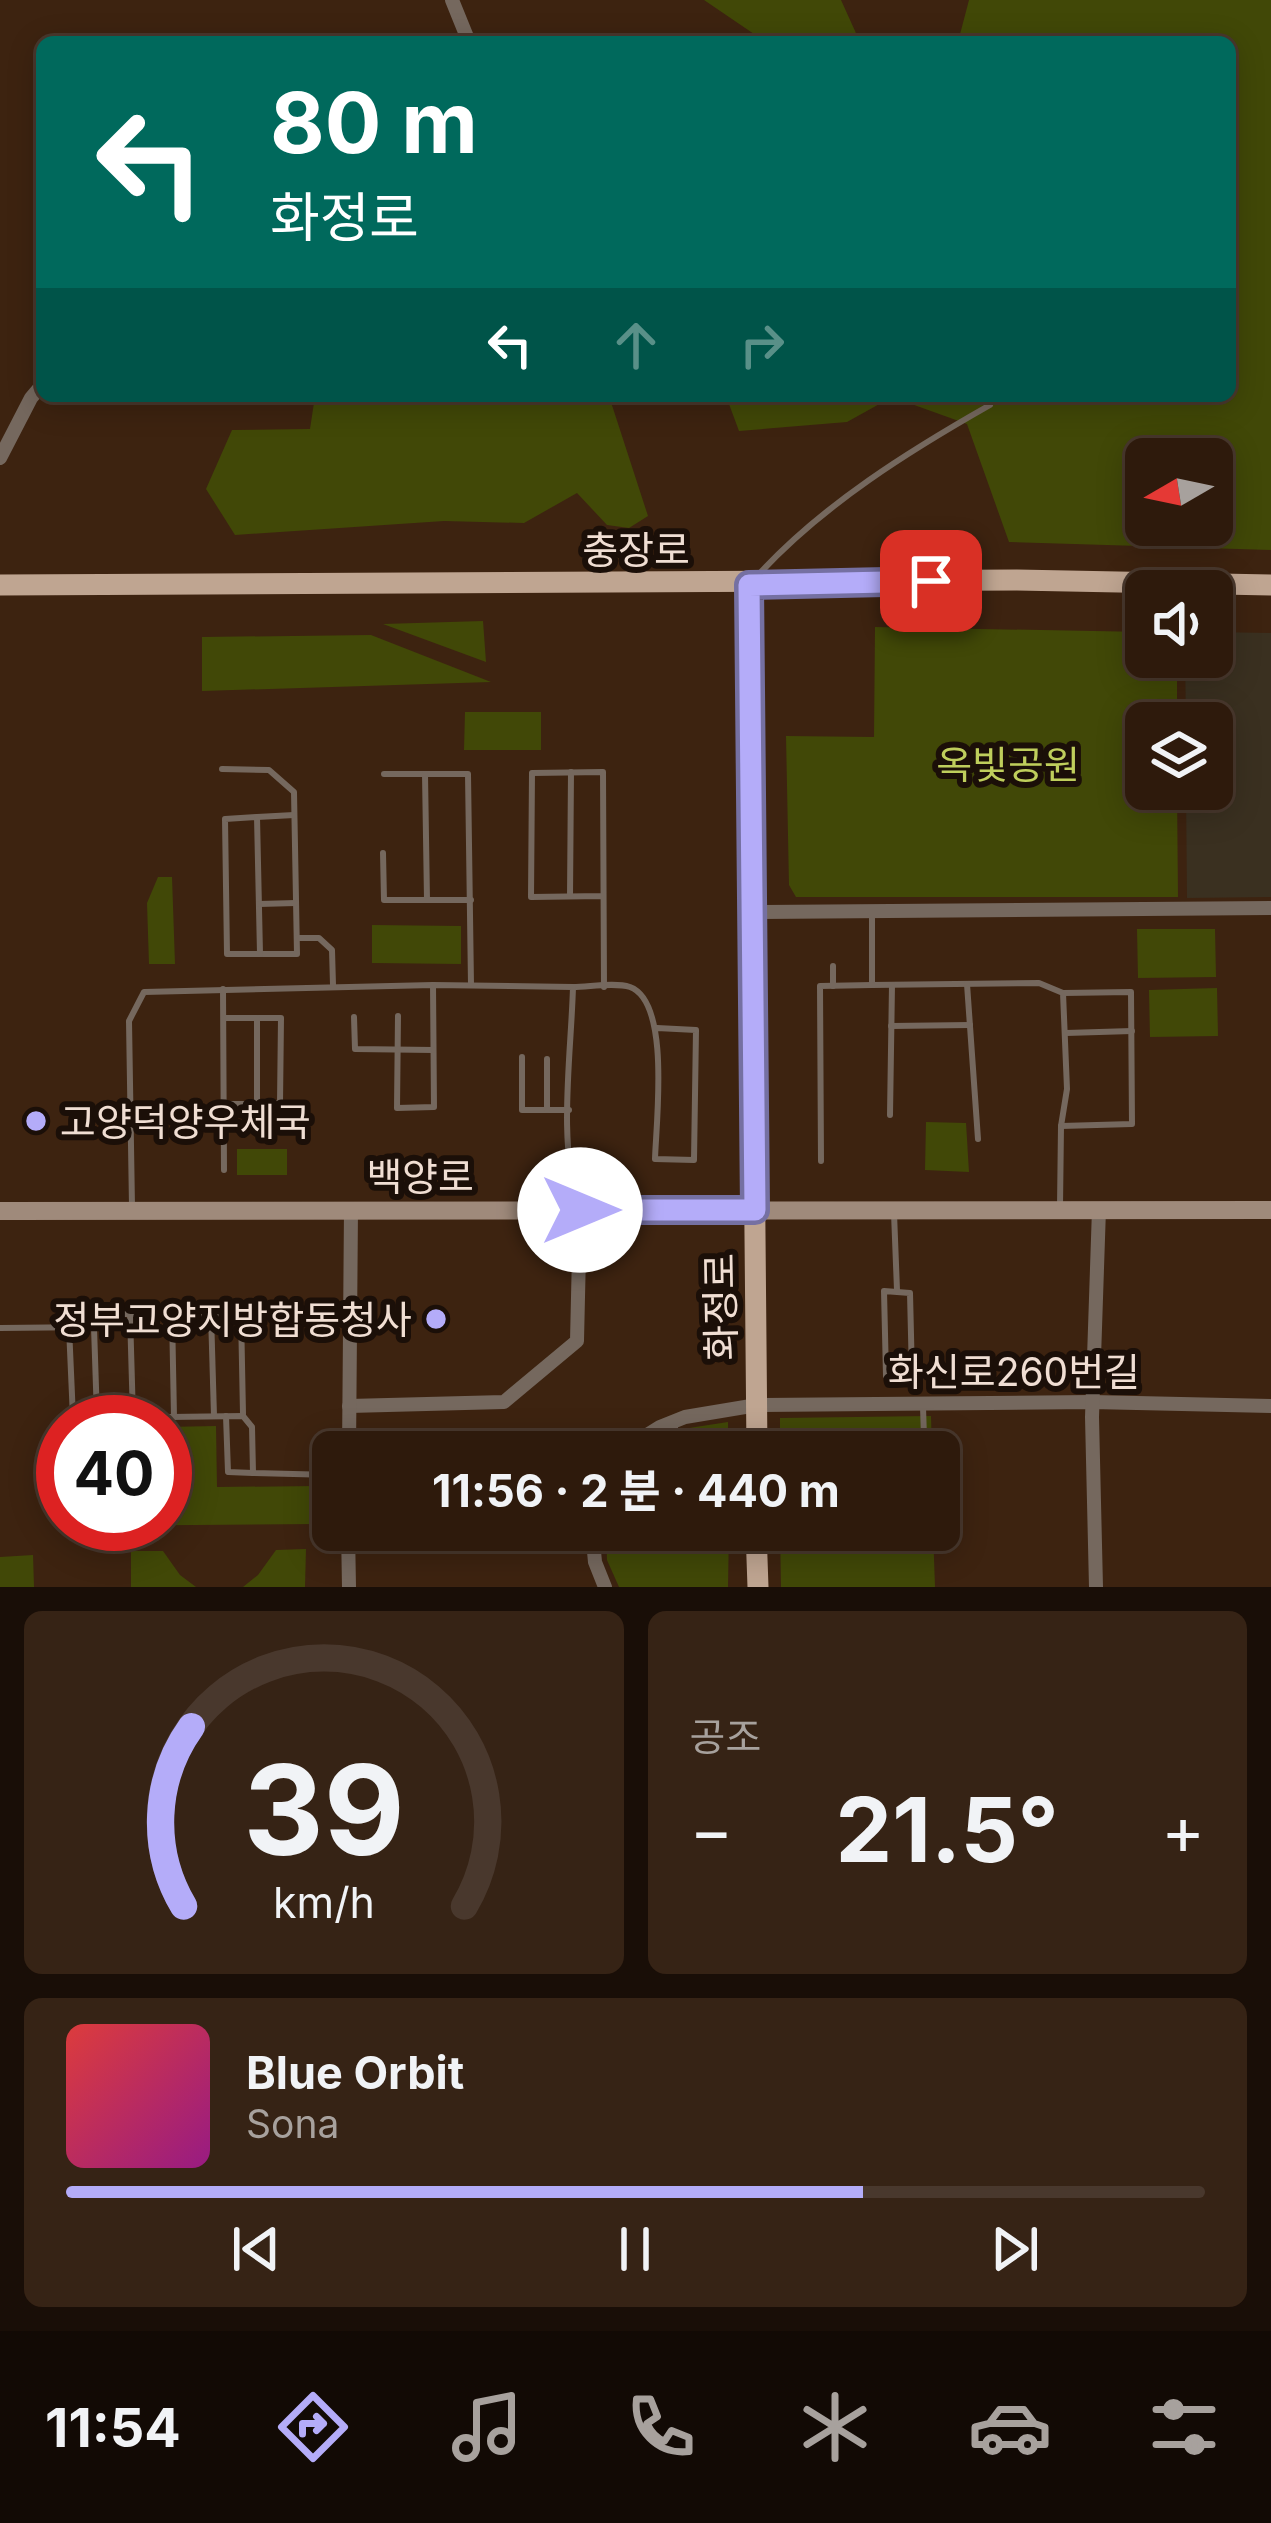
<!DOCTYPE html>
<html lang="ko">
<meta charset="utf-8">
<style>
:root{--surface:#2e1a0c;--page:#362315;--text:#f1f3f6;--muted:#a7a19d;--line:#49382d;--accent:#b4acf9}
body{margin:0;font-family:Inter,"Noto Sans KR",sans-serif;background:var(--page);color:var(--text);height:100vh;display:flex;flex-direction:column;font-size:45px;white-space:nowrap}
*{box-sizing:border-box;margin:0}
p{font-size:39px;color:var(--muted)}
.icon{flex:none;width:66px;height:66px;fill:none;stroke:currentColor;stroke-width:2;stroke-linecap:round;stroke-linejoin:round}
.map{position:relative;height:1587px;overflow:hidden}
.drawer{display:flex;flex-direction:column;gap:24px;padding:24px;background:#190e07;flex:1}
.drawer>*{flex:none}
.hud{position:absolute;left:36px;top:36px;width:1200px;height:366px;border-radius:18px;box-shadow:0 6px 30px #0003,0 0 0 3px var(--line);background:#00695c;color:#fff;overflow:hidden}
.needle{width:78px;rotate:261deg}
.controls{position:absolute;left:1125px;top:438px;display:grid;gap:24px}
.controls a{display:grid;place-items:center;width:108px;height:108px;border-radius:18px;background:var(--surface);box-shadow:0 6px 30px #0003,0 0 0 3px var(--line);font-size:60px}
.speed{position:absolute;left:36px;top:1395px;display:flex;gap:24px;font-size:60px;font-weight:700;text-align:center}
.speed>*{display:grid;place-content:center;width:156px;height:156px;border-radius:50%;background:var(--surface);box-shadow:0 6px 30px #0003,0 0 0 3px var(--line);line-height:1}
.speed .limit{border:18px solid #d22;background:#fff;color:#111}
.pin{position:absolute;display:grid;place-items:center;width:102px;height:102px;color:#fff;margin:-51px;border-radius:24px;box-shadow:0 6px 18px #0006}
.me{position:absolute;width:132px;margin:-66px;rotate:90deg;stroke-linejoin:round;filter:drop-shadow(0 0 9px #0008)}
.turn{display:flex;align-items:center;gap:42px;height:252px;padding:0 36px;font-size:54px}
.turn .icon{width:156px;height:156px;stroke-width:2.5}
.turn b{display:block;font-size:84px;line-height:102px}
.lanes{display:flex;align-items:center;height:114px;padding:0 36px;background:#0003;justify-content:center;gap:60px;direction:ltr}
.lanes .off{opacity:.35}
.big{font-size:90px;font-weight:700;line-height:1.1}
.drawer .widget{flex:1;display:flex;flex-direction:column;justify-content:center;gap:18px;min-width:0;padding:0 42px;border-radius:18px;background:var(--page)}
.drawer .dial{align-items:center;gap:0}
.dial svg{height:312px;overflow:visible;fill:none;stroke:var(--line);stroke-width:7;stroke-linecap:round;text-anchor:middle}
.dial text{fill:var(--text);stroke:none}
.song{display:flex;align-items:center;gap:36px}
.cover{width:144px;height:144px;border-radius:18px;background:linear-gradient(135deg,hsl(0 70% 55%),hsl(310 70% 35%))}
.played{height:12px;border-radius:6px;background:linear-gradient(90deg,var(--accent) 70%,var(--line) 70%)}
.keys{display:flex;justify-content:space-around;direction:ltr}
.heat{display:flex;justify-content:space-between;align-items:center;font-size:66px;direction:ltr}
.drawer .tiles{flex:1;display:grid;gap:24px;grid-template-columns:1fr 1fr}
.widget:last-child{grid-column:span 2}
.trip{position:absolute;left:312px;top:1431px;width:648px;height:120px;border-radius:18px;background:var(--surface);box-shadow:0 6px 30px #0003,0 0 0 3px var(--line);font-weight:700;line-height:120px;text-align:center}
.tabs{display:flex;height:192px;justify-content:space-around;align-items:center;background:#120a05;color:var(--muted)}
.tabs .icon{width:84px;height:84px}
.tabs .selected{color:var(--accent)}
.tabs b{font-size:54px;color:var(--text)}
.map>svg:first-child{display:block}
.education{fill:#3a3020}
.green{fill:#414807;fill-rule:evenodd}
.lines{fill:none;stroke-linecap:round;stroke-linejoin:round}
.lane{stroke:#75685e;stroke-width:6}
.street{stroke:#75685e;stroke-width:14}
.secondary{stroke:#9f8a7b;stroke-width:18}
.primary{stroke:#bfa591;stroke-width:21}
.route-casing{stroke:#7570a2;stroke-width:30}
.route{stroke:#b4acf9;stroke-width:21}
.poi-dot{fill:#b4acf9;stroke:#1b0f08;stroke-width:4.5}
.labels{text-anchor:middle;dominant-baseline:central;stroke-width:12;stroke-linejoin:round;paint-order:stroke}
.street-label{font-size:39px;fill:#f0ded3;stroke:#1b0f08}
.park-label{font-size:39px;fill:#bfce5c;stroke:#1b0f08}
.poi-label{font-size:39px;fill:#f0ded3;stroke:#1b0f08;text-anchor:start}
</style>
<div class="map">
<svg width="1271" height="1587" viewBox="0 0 1271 1587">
<rect width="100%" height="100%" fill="#3d2310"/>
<path class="education" d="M1212,632L1271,633V897L1187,898L1186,789H1212V723H1186L1185,657H1212Z"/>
<g class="green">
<path d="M704,0H841L860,42H758L754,34Z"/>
<path d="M969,0H1271V550L1009,542L967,424L892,397L847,422L739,431L726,396H1230V42H958ZM1146,459H1212V525H1146Z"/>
<path d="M315,396H609L648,516L629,528L607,525L577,493L524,523L444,521L235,535L206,489L232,430L310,429Z"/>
<path d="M483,621L486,662L383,624Z"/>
<path d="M875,627L1146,632V657H1177V723H1146V789H1177L1178,897H796L789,885L786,736L874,737Z"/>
<path d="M371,635L491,682L202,691V637Z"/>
<path d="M465,712H541V750H464Z"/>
<path d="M158,877H172L175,964H149L147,903Z"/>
<path d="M372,925L461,926V964L372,963Z"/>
<path d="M1137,929H1215L1216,977L1138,978Z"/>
<path d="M1217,988L1218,1036L1150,1037L1149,990Z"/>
<path d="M926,1122L966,1123L969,1172L925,1170Z"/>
<rect x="237" y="1149" width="50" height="26"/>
<path d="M931,1416L932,1452H780V1418Z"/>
<path d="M728,1422V1452H646L689,1428Z"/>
<path d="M216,1426L217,1487L318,1486V1524L69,1526L165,1524V1427Z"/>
<path d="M606,1530H729L728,1587H619L607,1560Z"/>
<path d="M780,1530H933L935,1587H781Z"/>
<path d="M306,1549L305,1587H243L258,1575L276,1550Z"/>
<path d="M131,1551H163L180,1575L196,1587H131Z"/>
<path d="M33,1555L34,1587H0V1557Z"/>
</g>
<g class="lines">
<g class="lane">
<path d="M760,573C824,504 909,451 990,405"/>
<path d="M222,769L269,770L294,792L297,954H260"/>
<path d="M384,774H468L471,985"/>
<path d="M425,774L427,900"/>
<path d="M257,817L260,954H227L225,819Z"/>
<path d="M257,817L294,815"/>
<path d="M383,853L384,900H471"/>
<path d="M570,896L571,772"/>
<path d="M603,896L531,897L532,773L603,772L604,987"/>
<path d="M259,904L296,903"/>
<path d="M872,913V985L1039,983L1063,993L1067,1089L1061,1126L1060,1206"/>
<path d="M297,938H319L332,950L333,985"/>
<path d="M833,966V986"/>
<path d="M967,984L978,1139"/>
<path d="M573,987C589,987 615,982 630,987C671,1002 656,1123 655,1159L694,1160L696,1030L657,1028"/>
<path d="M223,989L224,1170"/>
<path d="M398,1016L397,1108L434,1107L433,985"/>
<path d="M354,1017L355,1049L433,1050"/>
<path d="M257,1018H281L280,1103L257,1104"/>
<path d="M891,1026L970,1025"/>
<path d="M1066,1033L1132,1031"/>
<path d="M522,1057V1110H569"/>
<path d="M223,1104H257V1018H224"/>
<path d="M547,1110V1059"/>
<path d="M890,1115L892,985"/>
<path d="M1061,1126L1132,1124L1131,992L1063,993"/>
<path d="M821,1161L820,986L872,985"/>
<path d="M132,1207L129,1021L144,992L433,985L573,987C571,1057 558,1139 578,1206"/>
<path d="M894,1213L897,1290"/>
<path d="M884,1291L910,1293L912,1376H886Z"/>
<path d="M130,1314L133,1418"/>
<path d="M172,1314L174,1417"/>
<path d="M211,1314L214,1416"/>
<path d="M69,1327L73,1418H97"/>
<path d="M94,1327L93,1314H241L243,1414"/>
<path d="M0,1328L94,1327L97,1418L243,1416L252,1427L253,1473L333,1475"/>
<path d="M923,1407L924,1437"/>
<path d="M226,1416L228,1472L253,1473"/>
<path d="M663,1452L675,1436V1424"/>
</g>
<g class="street">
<path d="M452,0L469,42"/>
<path d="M0,458L31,398L42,385"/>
<path d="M754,912L1271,908"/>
<path d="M349,1406L504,1402L577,1341L580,1210"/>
<path d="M349,1452L351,1209"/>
<path d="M620,1452L660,1427L685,1417L757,1405L1092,1402L1271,1406"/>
<path d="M348,1530L349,1587"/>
<path d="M592,1530L595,1562L605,1587"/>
<path d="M1096,1587L1092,1417L1099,1209"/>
</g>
<path class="secondary" d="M0,1211L1271,1210"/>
<g class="primary">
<path d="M0,585L1017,580L1271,585"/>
<path d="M749,585L757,1452"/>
<path d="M756,1530L758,1587"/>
</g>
</g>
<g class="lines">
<defs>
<path id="route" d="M580,1210H755L749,585L931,581"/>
</defs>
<use href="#route" class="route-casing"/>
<use href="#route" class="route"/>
</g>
<g class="poi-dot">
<circle cx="36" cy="1121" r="12"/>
<circle cx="436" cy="1319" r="12"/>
</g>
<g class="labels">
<g class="street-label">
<text x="636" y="549">충장로</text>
<text x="420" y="1176">백양로</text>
<text transform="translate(720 1307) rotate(-91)">화정로</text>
<text x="1014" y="1371">화신로260번길</text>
</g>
<g class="park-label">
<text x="1008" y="764">옥빛공원</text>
</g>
<g class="poi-label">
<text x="60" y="1121">고양덕양우체국</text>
<text x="412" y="1319" text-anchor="end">정부고양지방합동청사</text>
</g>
</g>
</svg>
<div class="controls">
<a><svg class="needle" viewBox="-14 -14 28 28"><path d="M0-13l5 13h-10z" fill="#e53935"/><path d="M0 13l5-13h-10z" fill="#a7a19d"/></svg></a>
<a><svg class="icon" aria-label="sound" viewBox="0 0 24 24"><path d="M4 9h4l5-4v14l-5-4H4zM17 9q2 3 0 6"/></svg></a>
<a><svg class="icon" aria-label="layers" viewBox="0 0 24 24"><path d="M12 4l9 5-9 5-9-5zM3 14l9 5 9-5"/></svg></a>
</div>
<div class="speed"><div class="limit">40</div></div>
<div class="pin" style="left:931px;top:581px;background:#d93025"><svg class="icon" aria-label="arrive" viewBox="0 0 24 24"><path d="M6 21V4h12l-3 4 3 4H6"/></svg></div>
<svg class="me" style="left:580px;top:1210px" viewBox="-20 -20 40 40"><circle r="19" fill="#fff"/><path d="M0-13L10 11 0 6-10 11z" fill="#b4acf9"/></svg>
<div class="trip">11:56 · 2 분 · 440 m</div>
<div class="hud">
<div class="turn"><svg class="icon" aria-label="left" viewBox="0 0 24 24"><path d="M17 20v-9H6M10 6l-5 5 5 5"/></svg><div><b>80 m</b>화정로</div></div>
<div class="lanes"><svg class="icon" aria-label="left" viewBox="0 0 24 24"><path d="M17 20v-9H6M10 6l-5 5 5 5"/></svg><svg class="icon off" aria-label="ahead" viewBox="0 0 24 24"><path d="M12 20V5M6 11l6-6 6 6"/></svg><svg class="icon off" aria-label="right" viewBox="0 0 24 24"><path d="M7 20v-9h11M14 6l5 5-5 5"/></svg></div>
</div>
</div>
<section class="drawer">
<div class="tiles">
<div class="widget dial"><svg viewBox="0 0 100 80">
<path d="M14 69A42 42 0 1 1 86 69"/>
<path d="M14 69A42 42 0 0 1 16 23" stroke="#b4acf9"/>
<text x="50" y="56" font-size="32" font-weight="700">39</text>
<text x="50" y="72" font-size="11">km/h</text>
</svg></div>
<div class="widget"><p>공조</p>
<div class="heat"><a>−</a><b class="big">21.5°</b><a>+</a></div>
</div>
<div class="widget">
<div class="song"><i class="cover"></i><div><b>Blue Orbit</b><p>Sona</p></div></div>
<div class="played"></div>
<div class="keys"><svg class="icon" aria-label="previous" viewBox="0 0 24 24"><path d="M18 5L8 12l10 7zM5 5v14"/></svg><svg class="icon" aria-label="pause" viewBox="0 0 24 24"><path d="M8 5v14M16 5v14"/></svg><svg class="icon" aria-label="next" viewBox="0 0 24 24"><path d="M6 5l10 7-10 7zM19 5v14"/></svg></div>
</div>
</div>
</section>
<nav class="tabs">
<b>11:54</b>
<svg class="icon selected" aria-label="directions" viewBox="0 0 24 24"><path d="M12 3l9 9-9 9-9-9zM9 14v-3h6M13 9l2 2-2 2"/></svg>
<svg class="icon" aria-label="music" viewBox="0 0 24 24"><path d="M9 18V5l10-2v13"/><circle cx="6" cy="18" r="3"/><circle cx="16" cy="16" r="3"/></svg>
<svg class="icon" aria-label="phone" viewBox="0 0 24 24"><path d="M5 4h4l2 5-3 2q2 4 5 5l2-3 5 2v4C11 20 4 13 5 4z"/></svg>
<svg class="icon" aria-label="climate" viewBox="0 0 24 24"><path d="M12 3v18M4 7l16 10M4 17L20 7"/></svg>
<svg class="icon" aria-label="car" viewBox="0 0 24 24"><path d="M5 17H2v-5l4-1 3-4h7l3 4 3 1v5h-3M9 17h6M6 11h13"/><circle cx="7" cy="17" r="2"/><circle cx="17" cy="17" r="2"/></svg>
<svg class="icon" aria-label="filters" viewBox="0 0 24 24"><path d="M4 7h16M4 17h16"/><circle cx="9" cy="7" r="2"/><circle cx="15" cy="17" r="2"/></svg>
</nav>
